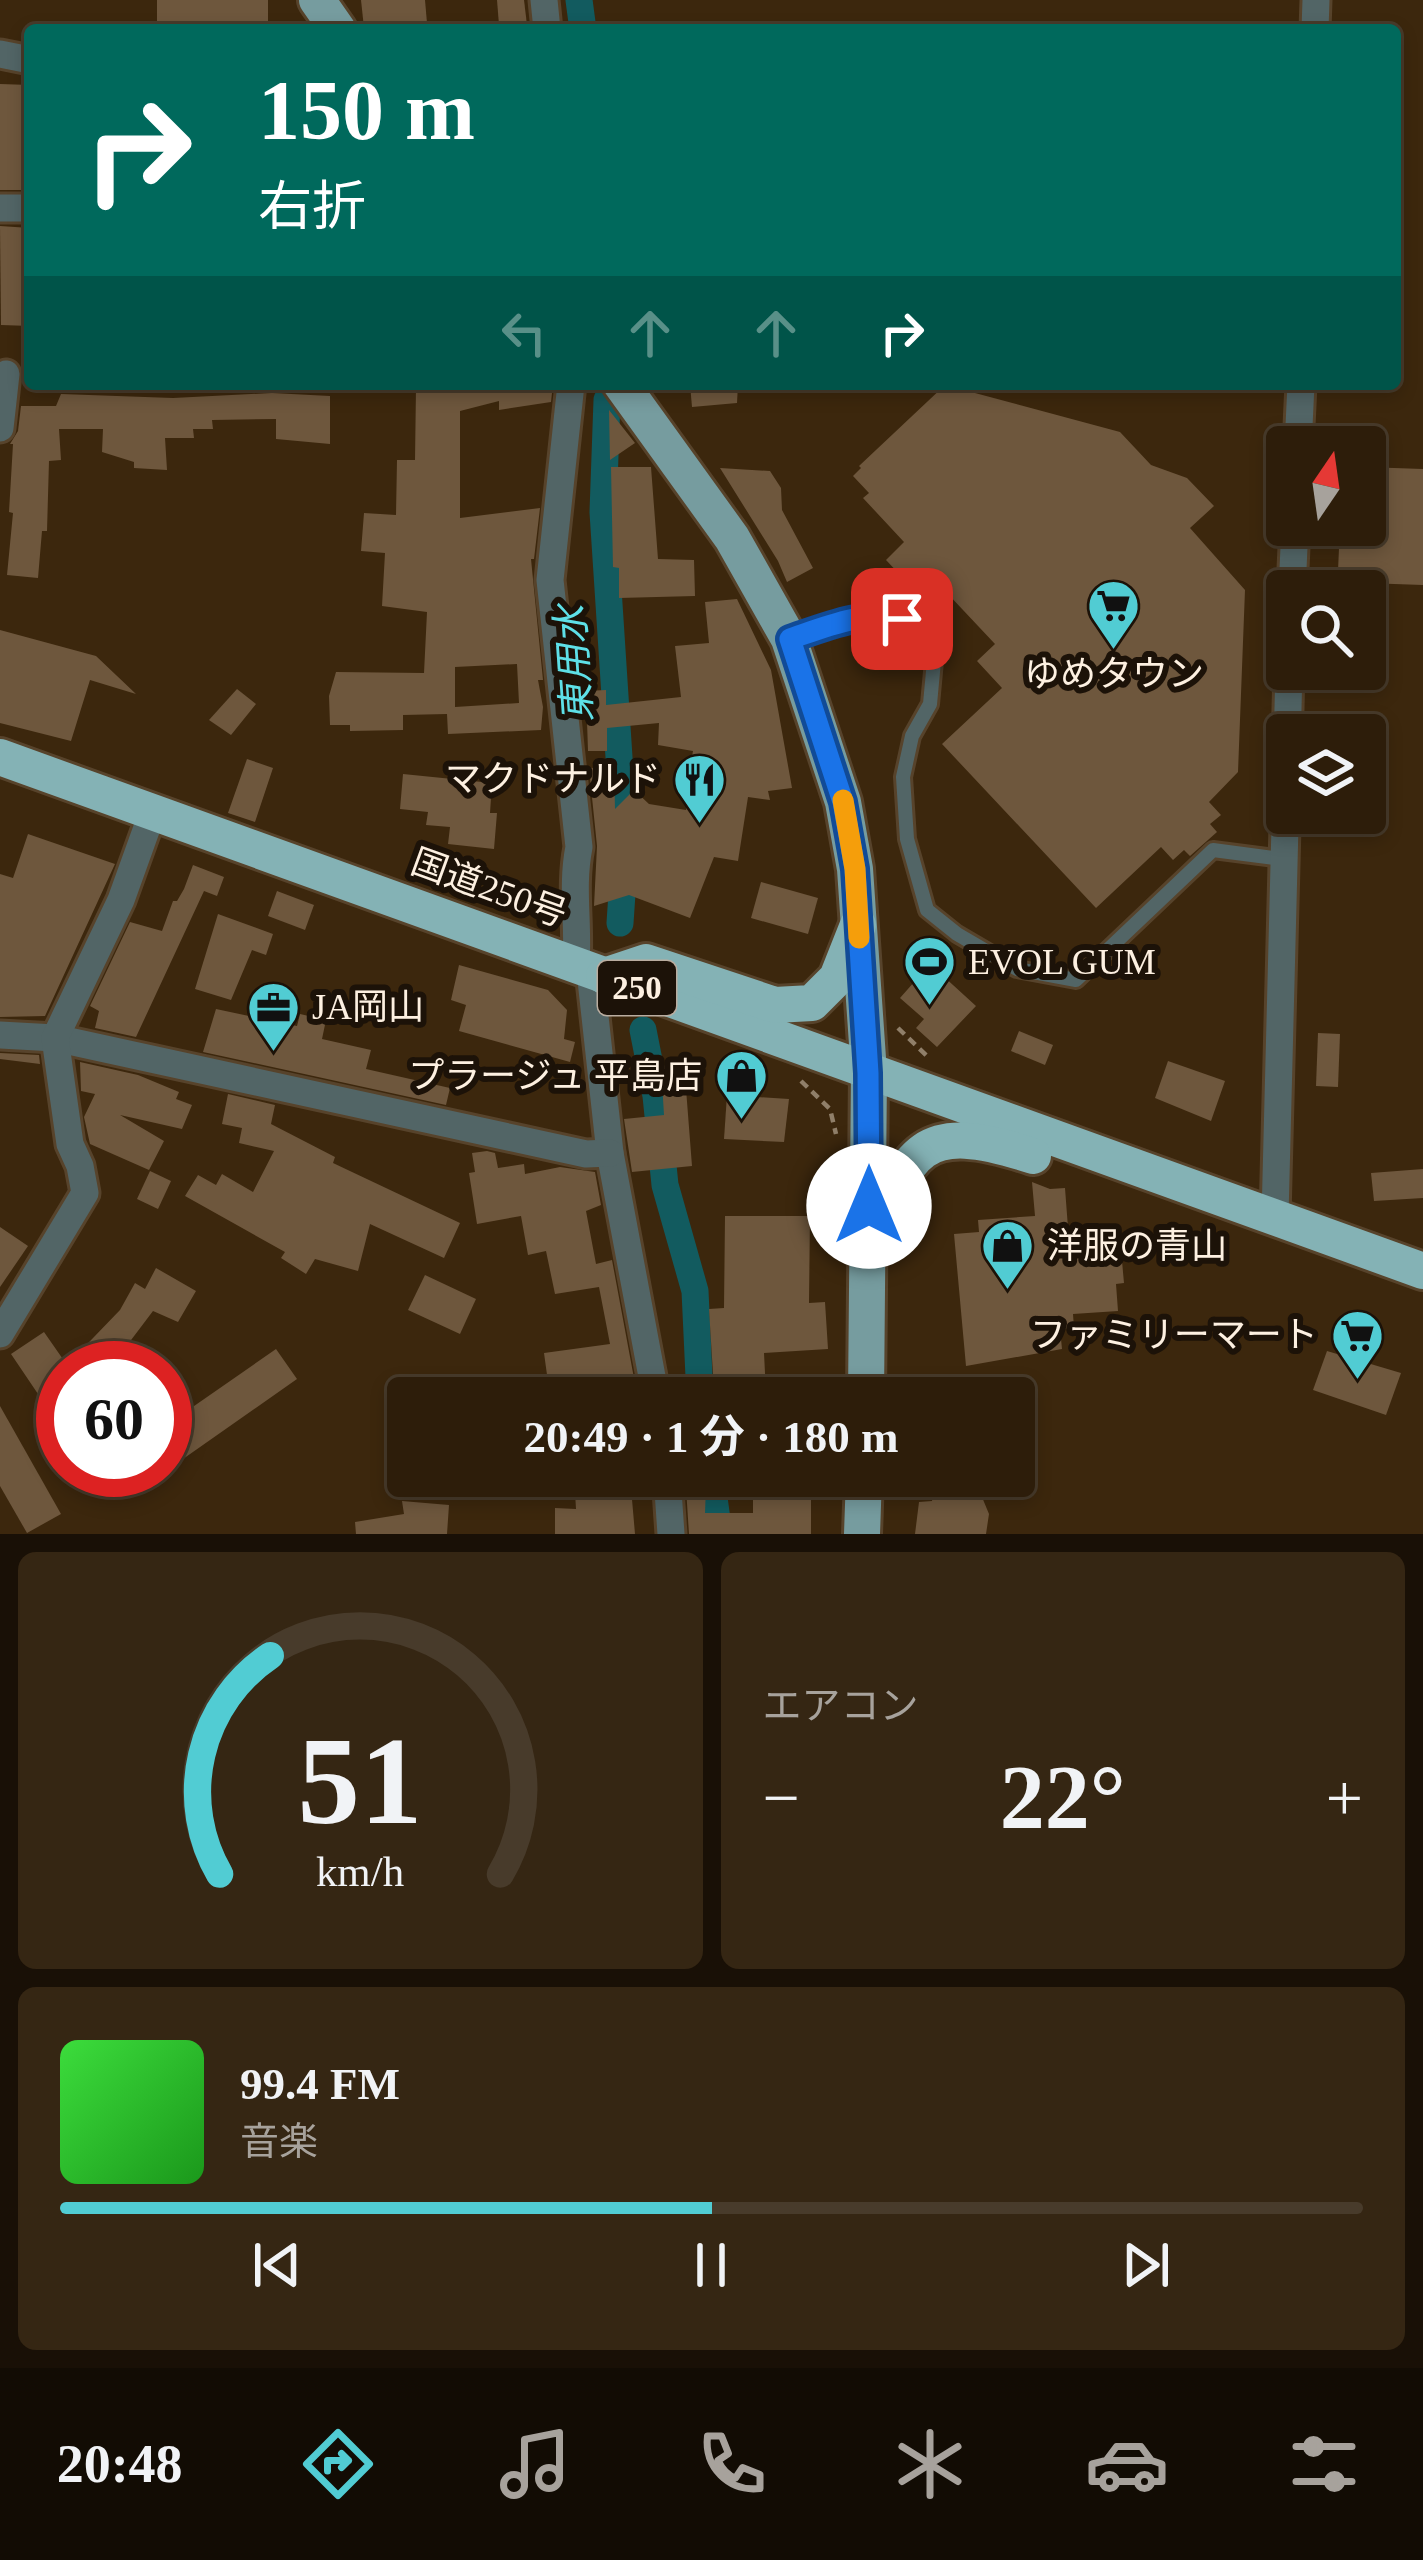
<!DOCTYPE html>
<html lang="ja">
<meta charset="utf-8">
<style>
:root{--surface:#2d1d0a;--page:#352613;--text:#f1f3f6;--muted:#a7a29c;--line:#483b2b;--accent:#51ccd3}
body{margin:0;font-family:"Times New Roman","Noto Sans JP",serif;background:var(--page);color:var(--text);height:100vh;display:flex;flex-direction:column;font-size:45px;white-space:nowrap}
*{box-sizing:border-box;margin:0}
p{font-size:39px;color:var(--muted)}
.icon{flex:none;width:66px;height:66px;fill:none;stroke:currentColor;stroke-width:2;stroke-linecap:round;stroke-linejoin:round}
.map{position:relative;height:1534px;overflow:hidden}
.details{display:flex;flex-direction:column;gap:18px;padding:18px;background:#191006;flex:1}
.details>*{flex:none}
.guide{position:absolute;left:24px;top:24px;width:1377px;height:366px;border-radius:12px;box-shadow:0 6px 18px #0003,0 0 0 3px var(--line);background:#00695c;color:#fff;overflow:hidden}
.needle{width:78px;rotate:13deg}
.controls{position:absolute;left:1266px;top:426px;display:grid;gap:24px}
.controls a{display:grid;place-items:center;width:120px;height:120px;border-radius:12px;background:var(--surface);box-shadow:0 6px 18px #0003,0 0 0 3px var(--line);font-size:60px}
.speed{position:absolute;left:36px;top:1341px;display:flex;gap:24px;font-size:60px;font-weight:700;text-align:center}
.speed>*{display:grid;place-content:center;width:156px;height:156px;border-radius:50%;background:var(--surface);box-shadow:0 6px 18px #0003,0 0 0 3px var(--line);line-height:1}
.speed .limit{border:18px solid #d22;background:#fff;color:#111}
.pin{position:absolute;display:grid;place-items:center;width:102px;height:102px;color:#fff;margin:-51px;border-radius:24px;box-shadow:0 6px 18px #0006}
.me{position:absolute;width:132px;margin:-66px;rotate:0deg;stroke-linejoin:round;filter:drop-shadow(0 0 9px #0008)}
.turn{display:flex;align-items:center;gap:42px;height:252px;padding:0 36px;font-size:54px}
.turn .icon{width:156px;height:156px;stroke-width:2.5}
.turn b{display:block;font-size:84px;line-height:102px}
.lanes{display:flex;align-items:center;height:114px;padding:0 36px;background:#0003;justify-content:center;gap:60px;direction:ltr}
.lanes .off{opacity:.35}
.big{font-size:90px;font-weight:700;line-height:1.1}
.details .widget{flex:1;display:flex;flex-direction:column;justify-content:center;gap:18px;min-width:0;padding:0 42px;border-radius:18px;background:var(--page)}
.details .dial{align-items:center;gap:0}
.dial svg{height:312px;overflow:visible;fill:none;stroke:var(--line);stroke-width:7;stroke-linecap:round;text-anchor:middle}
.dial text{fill:var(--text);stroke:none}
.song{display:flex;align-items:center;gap:36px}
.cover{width:144px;height:144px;border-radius:18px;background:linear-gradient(135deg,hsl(120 70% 55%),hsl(120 70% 35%))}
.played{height:12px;border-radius:6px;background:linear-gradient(90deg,var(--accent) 50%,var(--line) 50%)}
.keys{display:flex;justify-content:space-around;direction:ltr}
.heat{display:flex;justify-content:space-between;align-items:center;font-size:66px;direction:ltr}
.details .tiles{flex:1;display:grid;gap:18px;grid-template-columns:1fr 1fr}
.widget:last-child{grid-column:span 2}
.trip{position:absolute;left:387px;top:1377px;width:648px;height:120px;border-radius:12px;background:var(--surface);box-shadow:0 6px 18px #0003,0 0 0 3px var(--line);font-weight:700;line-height:120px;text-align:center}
.menu{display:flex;height:192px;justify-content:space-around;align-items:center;background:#120c04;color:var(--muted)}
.menu .icon{width:84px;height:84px}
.menu .current{color:var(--accent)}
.menu b{font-size:54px;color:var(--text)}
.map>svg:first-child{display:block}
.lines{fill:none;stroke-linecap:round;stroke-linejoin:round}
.canal{stroke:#125b5f;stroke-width:27}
.building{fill:#6e573d;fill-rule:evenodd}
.lane-casing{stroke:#57432b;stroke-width:20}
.street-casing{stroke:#57432b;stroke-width:33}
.primary-casing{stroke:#57432b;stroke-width:42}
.highway-casing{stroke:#57432b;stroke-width:42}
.path{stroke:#907f69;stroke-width:4.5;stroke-dasharray:9 6;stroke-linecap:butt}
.lane{stroke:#526566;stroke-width:14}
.street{stroke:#526566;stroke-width:27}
.primary{stroke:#769c9f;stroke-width:36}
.highway{stroke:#84b2b5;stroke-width:36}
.route-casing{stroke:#114b97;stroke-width:30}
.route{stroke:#1a73e8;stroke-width:21}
.slow{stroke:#f59e0b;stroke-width:21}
.labels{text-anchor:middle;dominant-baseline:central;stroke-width:12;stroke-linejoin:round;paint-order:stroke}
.shield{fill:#1c1208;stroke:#baada0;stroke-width:3}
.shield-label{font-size:33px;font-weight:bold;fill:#fdf0e1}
.poi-label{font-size:36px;fill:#fdf0e1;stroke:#1c1208;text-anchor:end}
.street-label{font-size:36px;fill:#fdf0e1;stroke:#1c1208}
.water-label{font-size:39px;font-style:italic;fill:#5ee0e8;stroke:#1c1208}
</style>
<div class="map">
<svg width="1423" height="1534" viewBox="0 0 1423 1534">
<rect width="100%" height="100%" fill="#3c270d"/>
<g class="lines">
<g class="canal">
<path d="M579,0L583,30"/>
<path d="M607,400L603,512L625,849L620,923"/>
<path d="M643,1030L656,1096L665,1185L695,1291L700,1398"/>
<path d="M711,1476L719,1534"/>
</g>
</g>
<g class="building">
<rect x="157" y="0" width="111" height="30"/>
<path d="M361,0H425L427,23L364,28Z"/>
<path d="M497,0H524L527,25H499Z"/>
<path d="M0,84L30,85L26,190H0Z"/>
<path d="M0,226L30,228V326L1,325Z"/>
<path d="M473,384H553L551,402L499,410V401L460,411V518L540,508L534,559H531L543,680H538L543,707L541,730L448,734L447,714L403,715V730L350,731V725H330L329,696L336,672L424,673L427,612L382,606L385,553L361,551L364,513L396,515L397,460H415L416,387L473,388ZM517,664L519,703L455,707V667Z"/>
<path d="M690,384H738L737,403L692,407Z"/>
<path d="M945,385L1120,432L1151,465L1187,478L1214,506L1190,528L1245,590L1238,772L1209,802L1221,815L1210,824L1217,832L1190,856L1184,850L1173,860L1161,847L1096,908L942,744L1002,688L977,661L995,644L947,593L937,604L922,589L918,594L886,560L904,542L863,498L869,493L853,476L861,468L859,466Z"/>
<path d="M272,393L330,396V444L276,439V419L212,420L213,429H193L194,438H165L167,470L134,468V462L102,452L103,429H59L61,460L49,461L47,531H42L38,578L7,575L13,513L9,512L13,444H10L18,431L21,406H56L61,394L173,398Z"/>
<path d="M609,410L635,443L610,460Z"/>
<path d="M611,467H651L658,559L694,560L695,596L619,598V568L613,567Z"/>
<path d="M1365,467L1423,469V585L1365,583V572L1338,571L1340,525H1365Z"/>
<path d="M720,468L770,471L781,488L782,510L813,568L787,582L778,561Z"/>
<path d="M737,599L771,670L792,788L768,791L770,800L748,797L738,861L714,857L690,918L629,895L594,906L597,846L589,768L614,767L615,809L634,790L649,804L686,810L694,768L690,767L693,751L658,745L659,723L607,728V751H588L586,691L606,690V705L681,697L675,646L709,643L705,602Z"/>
<path d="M0,630L96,656L136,694L90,680L71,741L0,723Z"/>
<path d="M237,689L256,704L231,735L209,720Z"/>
<path d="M247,759L273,768L255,822L228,813Z"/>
<path d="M403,774L492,783L490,813H497L494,849L448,844L450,827L426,825L428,812L400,809Z"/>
<path d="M28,834L115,864L45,1016L0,1017V874L13,878Z"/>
<path d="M193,865L224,877L217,896L204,891L136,1037L95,1028L99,1011L90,1006L130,922L162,931L173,901H177L184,889Z"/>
<path d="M761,882L818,898L808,934L751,918Z"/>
<path d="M277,891L314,905L305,930L268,916Z"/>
<path d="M218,914L273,934L266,955L252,950L231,1000L195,989Z"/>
<path d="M930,964L976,1006L937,1047L916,1028L924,1019L900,998Z"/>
<path d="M459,965L548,990L567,1010L564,1039L575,1042L570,1062L459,1031L466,1005L451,1000Z"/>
<path d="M216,1009L297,1026L300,1014L326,1020L322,1039L371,1050L366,1069L450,1088L446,1105L203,1052Z"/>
<path d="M1019,1031L1053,1045L1045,1065L1011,1051Z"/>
<path d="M1318,1033L1340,1034L1338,1087L1316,1086Z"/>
<path d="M0,1053L39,1055L40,1064L0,1059Z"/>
<path d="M1168,1061L1225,1081L1211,1121L1155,1098Z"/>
<path d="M80,1062L138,1075L179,1092L176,1099L192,1105L182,1129L120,1115L164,1141L149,1170L90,1144L84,1117L95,1094L81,1091Z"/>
<path d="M684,1063L692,1166L632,1172L624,1119L664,1115L661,1066Z"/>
<path d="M228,1094L275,1105L271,1124L335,1157L333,1163L460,1223L444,1258L370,1224L358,1271L315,1259L306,1274L281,1258L285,1252L185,1196L198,1175L216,1185L222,1174L253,1192L274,1151L239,1143L242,1128L222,1124Z"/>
<path d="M727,1095L789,1099L784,1142L724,1139Z"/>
<path d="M487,1151L495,1153L498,1168L524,1164L525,1174L560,1167L595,1172L601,1205L586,1211L596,1264L612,1260L636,1389L581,1395L579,1377L548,1382L544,1353L610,1344L599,1287L555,1294L546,1251L528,1255L521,1216L477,1224L469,1173L475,1172L472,1153Z"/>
<path d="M1423,1169V1198L1374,1201L1371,1173Z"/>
<path d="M150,1171L171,1181L158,1209L137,1199Z"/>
<path d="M1032,1182L1050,1189L1065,1188L1069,1241L1112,1238L1114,1261H1122L1124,1283L1116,1284L1118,1311L1073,1314L1074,1328L1060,1329L1062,1349L966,1366L954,1234L979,1232L978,1220L1035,1216Z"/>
<path d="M725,1216H810L809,1303L825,1302L828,1349L764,1353L766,1393L747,1395L714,1390L709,1309L724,1308Z"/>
<path d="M0,1227L28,1246L0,1287Z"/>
<path d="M156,1268L196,1291L178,1322L153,1311L122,1352L139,1368H63V1431L11,1354L44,1332L67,1365L120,1310L135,1283L145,1289Z"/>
<path d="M425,1275L476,1299L460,1334L408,1310Z"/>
<path d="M276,1349L297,1379L126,1499L107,1470H165V1394L184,1413Z"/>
<path d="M1327,1351L1401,1373L1386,1415L1313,1390Z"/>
<path d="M0,1406L61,1514L27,1533L0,1486Z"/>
<path d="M574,1476H630L635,1534H555V1508L576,1509Z"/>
<path d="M753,1476H811V1534H689L686,1488L706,1487L705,1513H753Z"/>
<path d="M935,1476H967L965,1483L977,1485L989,1514L986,1534H915L919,1502L932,1501Z"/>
<path d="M402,1501L449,1505L447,1534H356L355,1522L404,1514Z"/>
</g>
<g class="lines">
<defs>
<path id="lane" d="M791,639L834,624L884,614L902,619L918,629L934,661L930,704L912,736L903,777L907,839L927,910L957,934L1017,969L1076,980L1213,850L1282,859"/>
<g id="street">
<path d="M544,0L547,30"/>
<path d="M1315,30L1316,0"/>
<path d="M0,54L30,60"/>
<path d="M0,208H30"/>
<path d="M571,384L550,580L579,847C571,887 579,924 576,964"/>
<path d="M0,428L6,374"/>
<path d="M1298,447L1301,384"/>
<path d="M1292,591L1295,525"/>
<path d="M590,971L610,1153L656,1398"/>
<path d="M0,1035L55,1038L586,1154L610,1153"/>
<path d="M1275,1217L1289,669"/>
<path d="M0,1334L85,1193L80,1166L70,1144L55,1038L121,900L153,811"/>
<path d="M667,1476L671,1534"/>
</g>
<g id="primary">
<path d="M317,0L338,30"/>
<path d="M621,384L732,538L789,639L843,802L855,869L869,1073L866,1398"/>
<path d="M862,1534L864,1476"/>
</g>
<g id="highway">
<path d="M0,757L1423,1271"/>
<path d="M604,976L646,962L775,1005L812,1003L837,978L858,925"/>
<path d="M870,1251C908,1150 918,1118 1033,1156"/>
</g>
</defs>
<use href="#lane" class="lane-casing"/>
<use href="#street" class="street-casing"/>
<use href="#primary" class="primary-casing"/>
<use href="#highway" class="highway-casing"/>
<g class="path">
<path d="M898,1028L928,1057"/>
<path d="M801,1081L830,1109L836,1134"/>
</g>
<use href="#lane" class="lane"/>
<use href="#street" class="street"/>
<use href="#primary" class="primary"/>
<use href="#highway" class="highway"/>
</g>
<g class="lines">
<defs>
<path id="route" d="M869,1206L868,1073L855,869L843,802L790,639C825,627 865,610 902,619"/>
</defs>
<use href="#route" class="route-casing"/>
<use href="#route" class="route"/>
<path class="slow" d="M843,800L855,869L859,938"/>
</g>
<defs>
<symbol id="supermarket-pin" viewBox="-11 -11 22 30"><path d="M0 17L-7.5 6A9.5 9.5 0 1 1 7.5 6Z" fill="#51ccd3" stroke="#1c1208"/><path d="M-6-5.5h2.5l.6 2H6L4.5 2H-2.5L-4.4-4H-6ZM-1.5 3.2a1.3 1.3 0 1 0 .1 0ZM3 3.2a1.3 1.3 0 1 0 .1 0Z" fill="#111"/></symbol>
<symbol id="restaurant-pin" viewBox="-11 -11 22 30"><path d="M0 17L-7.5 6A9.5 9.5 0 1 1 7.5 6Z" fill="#51ccd3" stroke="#1c1208"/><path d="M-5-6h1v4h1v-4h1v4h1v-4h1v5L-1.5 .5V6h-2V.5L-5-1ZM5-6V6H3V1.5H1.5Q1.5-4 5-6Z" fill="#111"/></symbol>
<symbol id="stadium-pin" viewBox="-11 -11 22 30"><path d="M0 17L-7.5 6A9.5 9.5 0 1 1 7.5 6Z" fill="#51ccd3" stroke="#1c1208"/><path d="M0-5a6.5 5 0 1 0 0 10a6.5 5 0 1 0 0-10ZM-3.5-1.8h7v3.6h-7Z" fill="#111"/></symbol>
<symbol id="office-pin" viewBox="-11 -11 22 30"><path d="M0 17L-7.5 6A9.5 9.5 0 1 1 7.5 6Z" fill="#51ccd3" stroke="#1c1208"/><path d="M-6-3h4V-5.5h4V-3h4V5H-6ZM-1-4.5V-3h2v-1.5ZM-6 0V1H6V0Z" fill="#111"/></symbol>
<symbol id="shop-pin" viewBox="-11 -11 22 30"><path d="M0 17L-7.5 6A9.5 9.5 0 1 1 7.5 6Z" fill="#51ccd3" stroke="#1c1208"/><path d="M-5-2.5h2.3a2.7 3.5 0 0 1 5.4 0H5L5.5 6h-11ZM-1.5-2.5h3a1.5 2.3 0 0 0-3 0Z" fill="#111"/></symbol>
</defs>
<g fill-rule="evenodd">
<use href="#supermarket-pin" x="1084" y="576" width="59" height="81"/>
<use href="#restaurant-pin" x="670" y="750" width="59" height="81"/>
<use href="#stadium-pin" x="900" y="932" width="59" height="81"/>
<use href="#office-pin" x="244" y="978" width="59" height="81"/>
<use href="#shop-pin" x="712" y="1046" width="59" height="81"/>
<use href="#shop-pin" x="978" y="1216" width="59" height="81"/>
<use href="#supermarket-pin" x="1328" y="1306" width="59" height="81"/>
</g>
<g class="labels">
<rect class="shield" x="598" y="961" width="78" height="54" rx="9"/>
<g class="shield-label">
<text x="637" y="988">250</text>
</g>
<g class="poi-label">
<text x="1114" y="674" text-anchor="middle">ゆめタウン</text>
<text x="661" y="779">マクドナルド</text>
<text x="968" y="962" text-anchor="start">EVOL GUM</text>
<text x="312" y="1007" text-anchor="start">JA岡山</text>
<text x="702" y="1076">プラージュ 平島店</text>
<text x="1047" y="1246" text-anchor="start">洋服の青山</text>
<text x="1318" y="1335">ファミリーマート</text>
</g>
<g class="street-label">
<text transform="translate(489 888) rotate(20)">国道250号</text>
</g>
<g class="water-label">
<text transform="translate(574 664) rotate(-94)">東用水</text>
</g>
</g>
</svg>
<div class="controls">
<a><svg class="needle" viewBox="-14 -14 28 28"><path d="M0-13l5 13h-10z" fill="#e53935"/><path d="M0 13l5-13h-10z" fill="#a7a29c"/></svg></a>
<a><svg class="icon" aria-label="search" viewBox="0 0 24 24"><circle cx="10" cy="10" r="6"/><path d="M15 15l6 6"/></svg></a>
<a><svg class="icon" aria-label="layers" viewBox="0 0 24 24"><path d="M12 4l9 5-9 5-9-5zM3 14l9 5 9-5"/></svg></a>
</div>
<div class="speed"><div class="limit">60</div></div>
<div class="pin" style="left:902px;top:619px;background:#d93025"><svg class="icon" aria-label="arrive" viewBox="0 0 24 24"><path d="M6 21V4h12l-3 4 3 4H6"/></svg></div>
<svg class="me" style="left:869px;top:1206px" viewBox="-20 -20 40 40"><circle r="19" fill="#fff"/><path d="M0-13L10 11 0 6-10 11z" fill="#1a73e8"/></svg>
<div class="trip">20:49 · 1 分 · 180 m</div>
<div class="guide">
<div class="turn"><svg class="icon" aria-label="right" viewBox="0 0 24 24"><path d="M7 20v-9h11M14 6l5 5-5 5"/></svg><div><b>150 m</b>右折</div></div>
<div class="lanes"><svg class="icon off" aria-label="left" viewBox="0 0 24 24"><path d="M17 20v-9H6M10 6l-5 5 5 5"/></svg><svg class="icon off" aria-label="ahead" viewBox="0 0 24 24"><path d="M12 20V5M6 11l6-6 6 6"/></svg><svg class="icon off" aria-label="ahead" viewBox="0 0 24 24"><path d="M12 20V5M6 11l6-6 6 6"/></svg><svg class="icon" aria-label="right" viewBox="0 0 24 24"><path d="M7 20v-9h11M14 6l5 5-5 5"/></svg></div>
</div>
</div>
<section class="details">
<div class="tiles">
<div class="widget dial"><svg viewBox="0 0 100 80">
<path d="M14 69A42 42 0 1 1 86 69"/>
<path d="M14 69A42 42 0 0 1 27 13" stroke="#51ccd3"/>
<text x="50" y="56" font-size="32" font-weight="700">51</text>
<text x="50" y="72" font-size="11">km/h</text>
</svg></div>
<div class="widget"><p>エアコン</p>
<div class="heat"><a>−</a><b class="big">22°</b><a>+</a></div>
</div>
<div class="widget">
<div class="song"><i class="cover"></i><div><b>99.4 FM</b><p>音楽</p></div></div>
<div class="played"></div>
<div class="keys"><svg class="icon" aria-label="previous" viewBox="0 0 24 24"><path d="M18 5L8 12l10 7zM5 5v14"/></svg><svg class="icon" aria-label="pause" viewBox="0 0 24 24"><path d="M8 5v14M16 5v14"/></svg><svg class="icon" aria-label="next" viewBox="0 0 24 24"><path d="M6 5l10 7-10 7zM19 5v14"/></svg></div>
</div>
</div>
</section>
<nav class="menu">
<b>20:48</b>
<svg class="icon current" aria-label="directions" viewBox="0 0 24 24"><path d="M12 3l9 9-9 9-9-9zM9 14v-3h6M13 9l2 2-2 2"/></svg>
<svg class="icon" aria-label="music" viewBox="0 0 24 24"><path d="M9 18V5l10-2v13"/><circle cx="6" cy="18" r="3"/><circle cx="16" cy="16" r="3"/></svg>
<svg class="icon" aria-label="phone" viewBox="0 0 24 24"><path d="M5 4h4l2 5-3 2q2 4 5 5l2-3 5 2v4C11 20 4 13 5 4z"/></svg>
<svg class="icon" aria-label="climate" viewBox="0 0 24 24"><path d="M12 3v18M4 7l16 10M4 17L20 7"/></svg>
<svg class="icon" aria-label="car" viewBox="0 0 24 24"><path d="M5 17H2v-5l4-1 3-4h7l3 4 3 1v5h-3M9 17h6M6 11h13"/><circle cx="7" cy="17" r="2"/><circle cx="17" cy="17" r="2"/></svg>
<svg class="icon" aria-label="filters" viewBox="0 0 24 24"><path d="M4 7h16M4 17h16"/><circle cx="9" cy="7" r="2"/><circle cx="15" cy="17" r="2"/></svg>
</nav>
